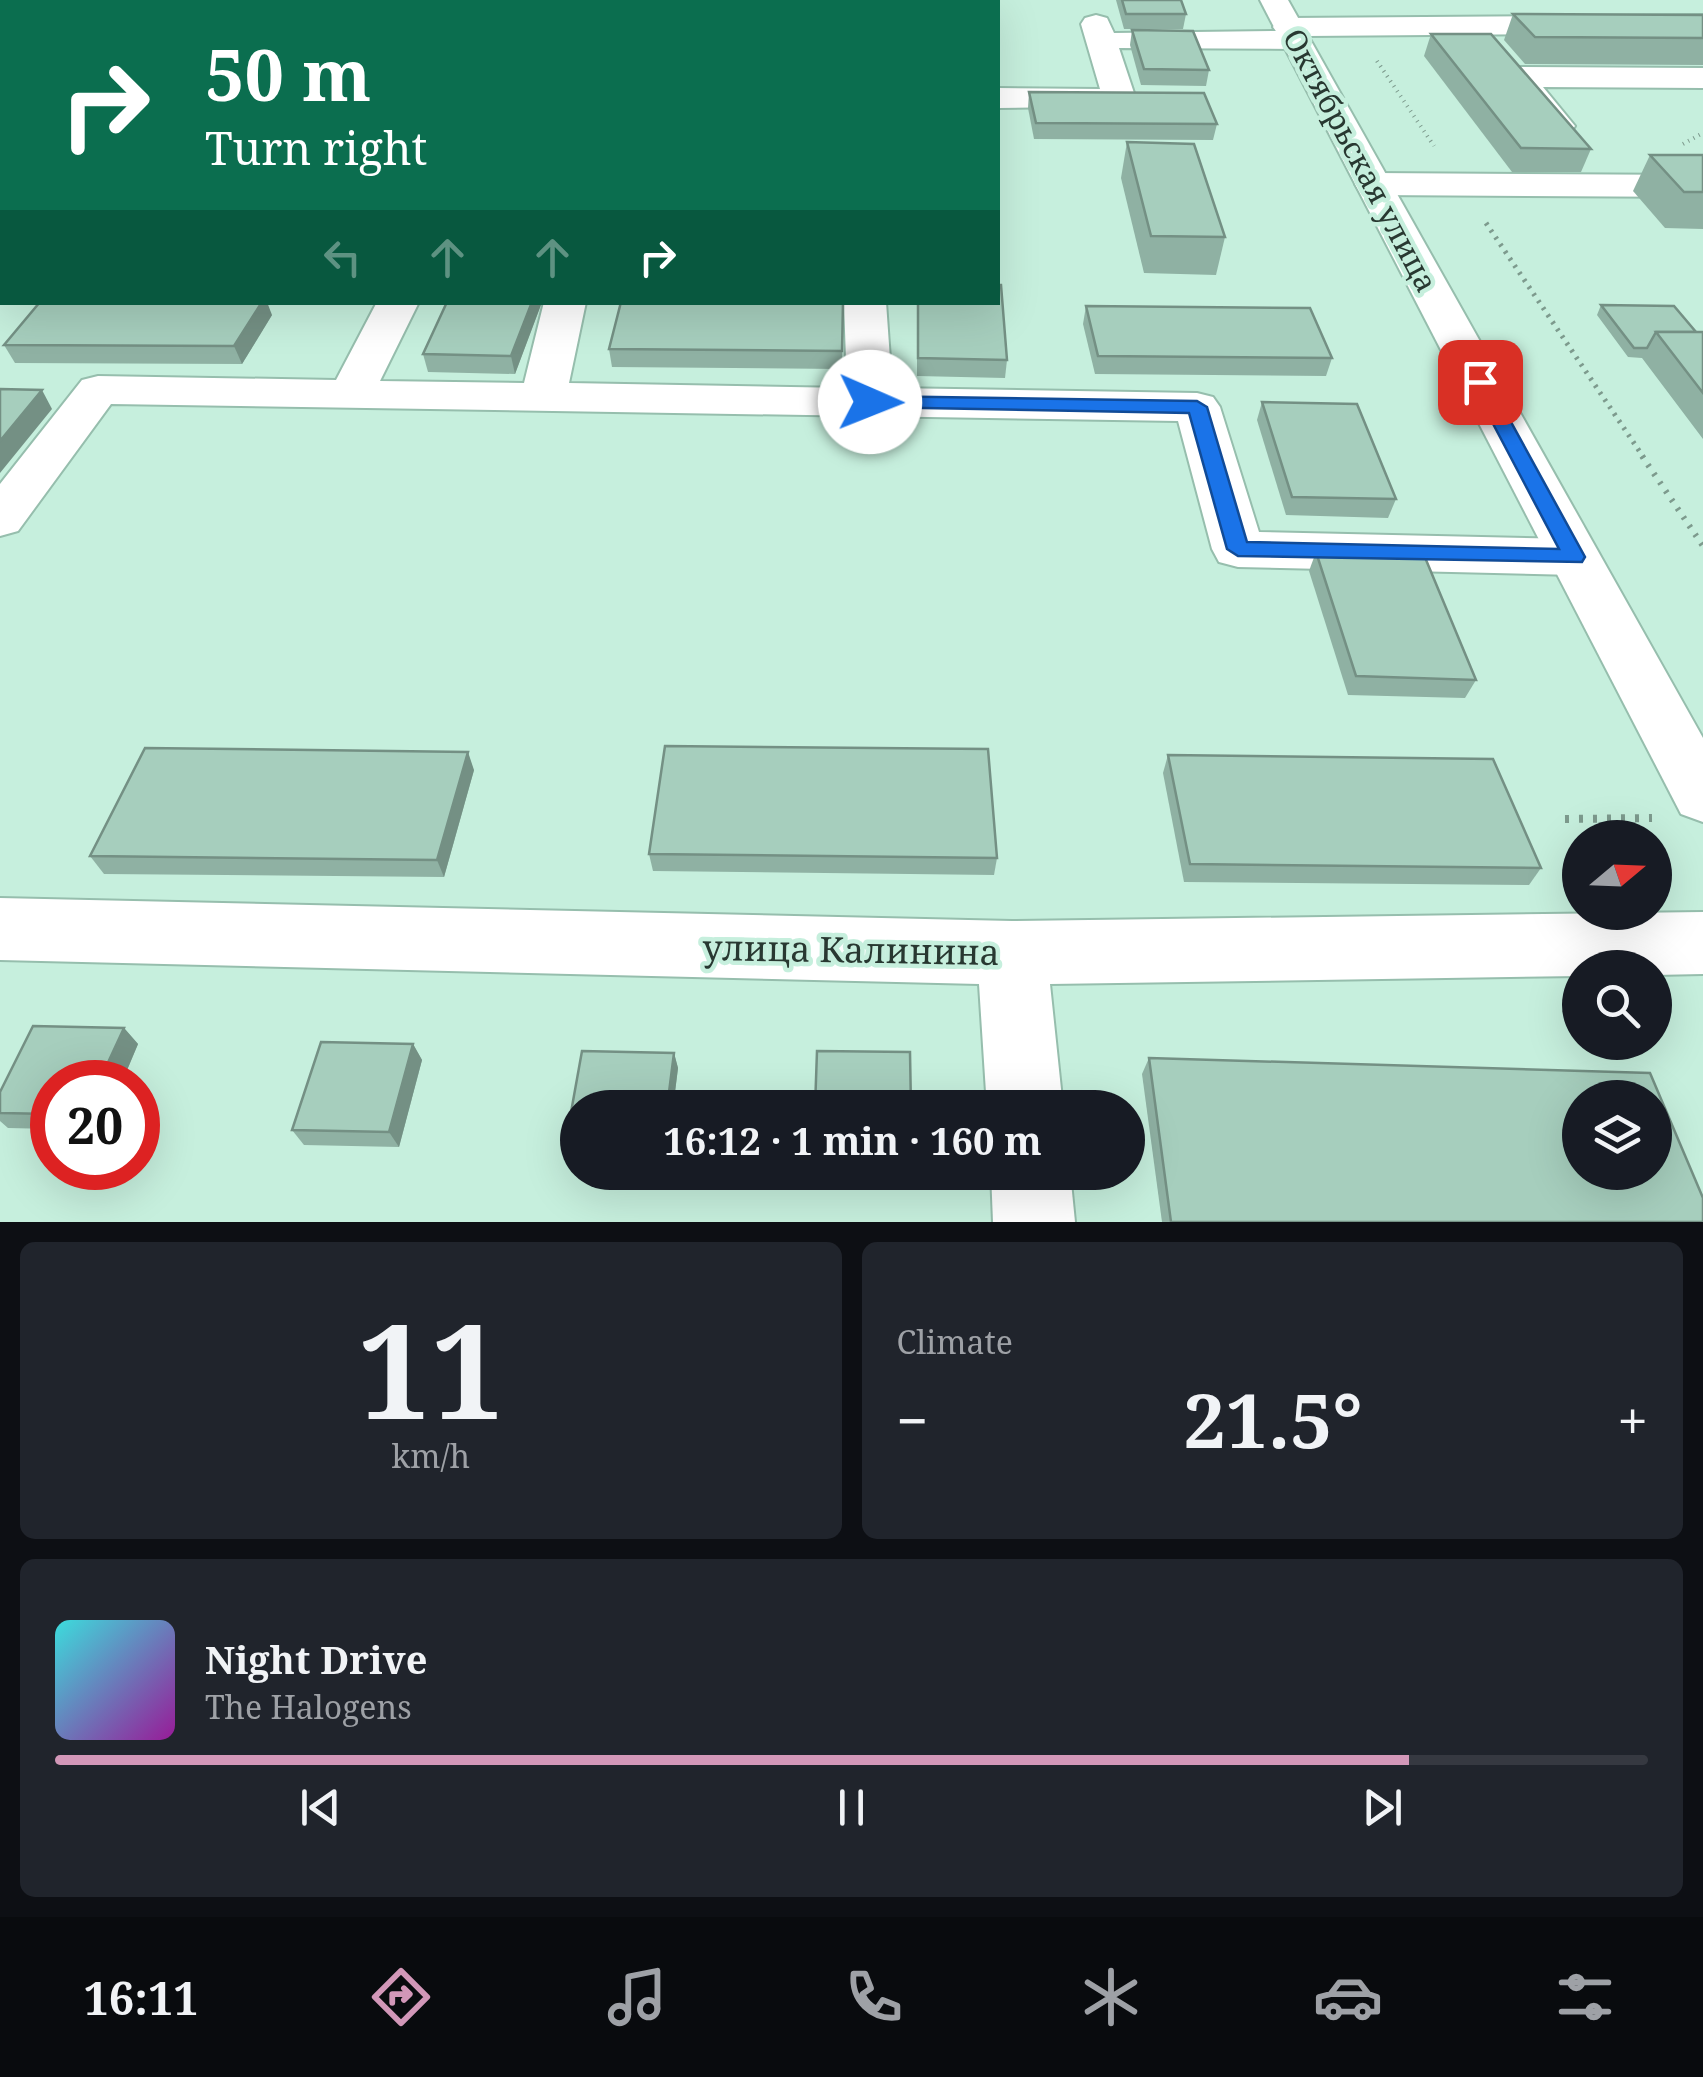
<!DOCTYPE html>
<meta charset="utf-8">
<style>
:root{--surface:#171b24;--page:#20242c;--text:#f1f3f6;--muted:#9ea1a6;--line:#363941;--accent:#d297b8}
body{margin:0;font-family:"Noto Serif",serif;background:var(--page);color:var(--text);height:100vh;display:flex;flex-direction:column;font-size:38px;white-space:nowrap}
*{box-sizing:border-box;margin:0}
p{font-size:32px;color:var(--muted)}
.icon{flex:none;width:55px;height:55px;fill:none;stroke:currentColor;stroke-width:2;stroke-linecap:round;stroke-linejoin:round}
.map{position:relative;height:1222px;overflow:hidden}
.details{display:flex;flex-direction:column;gap:20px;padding:20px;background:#0d0f14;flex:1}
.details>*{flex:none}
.hud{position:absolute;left:0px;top:0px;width:1000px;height:305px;box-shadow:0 10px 40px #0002;background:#0b6e4f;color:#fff;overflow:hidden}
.needle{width:65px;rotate:71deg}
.buttons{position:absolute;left:1562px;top:820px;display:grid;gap:20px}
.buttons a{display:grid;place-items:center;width:110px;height:110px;border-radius:50%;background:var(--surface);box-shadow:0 10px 40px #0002;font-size:50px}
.speed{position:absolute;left:30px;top:1060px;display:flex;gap:20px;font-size:50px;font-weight:700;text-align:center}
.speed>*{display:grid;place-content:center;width:130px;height:130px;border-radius:50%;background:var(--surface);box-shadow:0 10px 40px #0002;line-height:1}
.speed .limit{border:15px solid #d22;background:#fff;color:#111}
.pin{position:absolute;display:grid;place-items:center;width:85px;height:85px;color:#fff;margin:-42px;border-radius:20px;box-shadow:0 5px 15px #0006}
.me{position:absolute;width:110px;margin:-55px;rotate:91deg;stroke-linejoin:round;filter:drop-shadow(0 0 8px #0008)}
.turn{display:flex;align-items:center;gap:35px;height:210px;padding:0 40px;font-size:45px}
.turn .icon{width:130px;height:130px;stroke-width:2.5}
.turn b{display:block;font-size:70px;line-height:85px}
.lanes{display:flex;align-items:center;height:95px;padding:0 40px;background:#0003;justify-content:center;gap:50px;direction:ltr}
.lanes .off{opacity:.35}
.big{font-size:75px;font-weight:700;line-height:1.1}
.details .widget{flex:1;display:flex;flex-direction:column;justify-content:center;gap:15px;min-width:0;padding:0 35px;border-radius:15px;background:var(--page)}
.details .dial{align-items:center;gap:0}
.dial b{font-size:130px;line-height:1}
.song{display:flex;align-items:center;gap:30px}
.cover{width:120px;height:120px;border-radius:15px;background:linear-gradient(135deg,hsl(180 70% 55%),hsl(300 70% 35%))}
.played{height:10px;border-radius:5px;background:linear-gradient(90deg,var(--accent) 85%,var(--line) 85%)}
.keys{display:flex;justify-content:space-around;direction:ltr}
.heat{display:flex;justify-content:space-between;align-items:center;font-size:55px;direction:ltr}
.details .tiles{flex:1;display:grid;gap:20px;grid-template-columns:1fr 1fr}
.widget:last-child{grid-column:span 2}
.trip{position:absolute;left:560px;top:1090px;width:585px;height:100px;border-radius:50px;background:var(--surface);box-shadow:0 10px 40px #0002;font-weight:700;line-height:100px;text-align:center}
.dock{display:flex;height:160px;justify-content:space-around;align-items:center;background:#090b0e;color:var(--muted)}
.dock .icon{width:70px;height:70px}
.dock .selected{color:var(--accent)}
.dock b{font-size:45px;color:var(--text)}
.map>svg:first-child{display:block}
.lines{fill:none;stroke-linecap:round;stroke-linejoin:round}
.minor-casing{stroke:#96bead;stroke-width:4}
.major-casing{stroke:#96bead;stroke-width:4}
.path-far3{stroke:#7d9a8d;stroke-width:4;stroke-dasharray:1 5;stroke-linecap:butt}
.path-far2{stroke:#7d9a8d;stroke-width:5;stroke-dasharray:2.5 6;stroke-linecap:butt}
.path-far1{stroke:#7d9a8d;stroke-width:6;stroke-dasharray:2.5 8;stroke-linecap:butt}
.path{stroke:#7d9a8d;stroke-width:8;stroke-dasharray:4 10;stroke-linecap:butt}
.minor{fill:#fff;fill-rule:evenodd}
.major{fill:#fff;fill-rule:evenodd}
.wall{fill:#8fb1a3}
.shaded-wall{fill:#749084}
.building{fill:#a6cebd;stroke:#749084;stroke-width:2.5;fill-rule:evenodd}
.route{fill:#1a73e8;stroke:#114b97;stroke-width:2.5}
.labels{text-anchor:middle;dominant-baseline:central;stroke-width:9;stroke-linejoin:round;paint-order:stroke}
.street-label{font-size:30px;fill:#283831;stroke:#c6efdd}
.near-street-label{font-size:35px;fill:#283831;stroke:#c6efdd}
</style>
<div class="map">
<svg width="1703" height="1222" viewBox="0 0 1703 1222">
<rect width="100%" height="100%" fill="#c6efdd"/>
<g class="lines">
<defs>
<g id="minor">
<path d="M1096,15L1107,18L1114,33L1276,31L1273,27L1277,21L1288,18L1703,15V33L1307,36L1310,40L1306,46L1295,49L1119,48L1136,99L1131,106L998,108V88L1100,89L1081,24L1085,18Z"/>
<path d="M1517,67L1703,68V88L1543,87L1575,126L1570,133C1539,141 1517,100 1501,77L1506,70Z"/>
<path d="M1373,173L1703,175V197L1373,195L1360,192L1355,184L1360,176Z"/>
<path d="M2,210V235L0,236V211Z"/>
<path d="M377,302H419L380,381L524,383L544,302H586L569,383L847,388L844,302H886L892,388L1197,393L1213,397L1220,407L1259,532L1574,539L1593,544L1600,557L1593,570L1574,575L1238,567L1219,562L1212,549L1178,421L111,404L18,531L0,536V484L82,380L98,376L336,380Z"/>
<path d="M0,898L1012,921L1703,912V974L1655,975V968H1580V976L1050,984L1063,1108H987L979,984L0,960Z"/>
<path d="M991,1172H1070L1075,1222H993Z"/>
</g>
<path id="major" d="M1260,0H1288L1703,738V822L1681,814Z"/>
</defs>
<use href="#minor" class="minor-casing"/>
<use href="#major" class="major-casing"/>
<g class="path-far3">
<path d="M1377,61L1434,146"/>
<path d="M1683,144L1703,133"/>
</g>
<path class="path-far2" d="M1486,223L1644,458"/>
<path class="path-far1" d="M1642,456L1703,546"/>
<path class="path" d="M1565,819L1652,818"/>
<use href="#minor" class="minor"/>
<use href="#major" class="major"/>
</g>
<g class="wall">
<path d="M97,0H152L153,2H98Z"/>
<path d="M1116,0H1181L1186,14L1183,29H1124Z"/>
<path d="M1513,14L1703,15V65L1525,64L1504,40Z"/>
<path d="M1132,30L1209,70L1206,86L1141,85L1130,45Z"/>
<path d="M1431,34L1591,149L1581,172H1512L1424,56Z"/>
<path d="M1029,92L1217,124L1213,140L1034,139L1028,108Z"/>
<rect x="0" y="93" width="2" height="33"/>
<path d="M1127,142L1225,237L1216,275L1144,273L1121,178Z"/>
<path d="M1650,155H1703V229L1665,228L1633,191Z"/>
<path d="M542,302L515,374L428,372L423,354Z"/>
<path d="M843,302L842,369L612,367L609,349Z"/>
<path d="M917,302H998L1007,360L1005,378L917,376Z"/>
<path d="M1601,305L1696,332H1703V439L1642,358L1628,357L1597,315Z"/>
<path d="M1086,306L1332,358L1326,376L1095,374L1083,324Z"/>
<path d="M272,315L242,364L15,363L4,345Z"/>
<path d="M1262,402L1396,499L1388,518L1286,515L1257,420Z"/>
<path d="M1316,552L1476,680L1465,698L1348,695L1309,571Z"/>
<path d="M1168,755L1541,868L1529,885L1184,882L1163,773Z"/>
<path d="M474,770L444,877L104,874L90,856Z"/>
<path d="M649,854L997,858L994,875L653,871Z"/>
<path d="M124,1028L138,1044L122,1082H52V1129L8,1128L0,1121V1092Z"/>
<path d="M413,1044L422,1060L399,1147L304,1145L292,1130Z"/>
<path d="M582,1051L674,1053L678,1068L673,1108H578V1155H572L566,1140Z"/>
<path d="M1149,1058L1703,1222H1162L1142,1074Z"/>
</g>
<g class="shaded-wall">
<path d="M133,0H152L153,2H134Z"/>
<path d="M346,0H360L359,2H344Z"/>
<path d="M262,302H267L272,315L242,364L234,346Z"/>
<path d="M532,302H542L515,374L511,356Z"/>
<path d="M42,390L52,409L0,473V441Z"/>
<path d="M468,752L474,770L444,877L437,860Z"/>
<path d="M124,1028L138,1044L122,1082H99Z"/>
<path d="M413,1044L422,1060L399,1147L389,1132Z"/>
<path d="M674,1053L678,1068L673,1108H667Z"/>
</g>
<g class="building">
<path d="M280,0H346L344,2H278Z"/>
<path d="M1122,0H1181L1186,14H1126Z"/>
<path d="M1513,14L1703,15V38L1535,37Z"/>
<path d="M1132,30L1193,31L1209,70L1144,69Z"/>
<path d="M1431,34H1491L1591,149L1521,148Z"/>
<path d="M1029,92L1204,93L1217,124L1036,123Z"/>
<rect x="0" y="93" width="2" height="17"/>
<path d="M1127,142L1194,144L1225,237L1151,236Z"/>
<path d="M1650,155H1703V192H1684Z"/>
<path d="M998,285H1001L1007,360L918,358V302H998Z"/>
<path d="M40,302H262L234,346L4,345Z"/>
<path d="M447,302H532L511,356L423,354Z"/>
<path d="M621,302H843L842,351L609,349Z"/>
<path d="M1601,305L1674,306L1696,332H1656L1647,348H1634Z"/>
<path d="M1086,306L1310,308L1332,358L1098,356Z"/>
<path d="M1656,332H1703V393Z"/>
<path d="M0,389L42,390L0,441Z"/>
<path d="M1262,402L1357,404L1396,499L1292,497Z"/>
<path d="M1316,552L1424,555L1476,680L1356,676Z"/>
<path d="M665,746L988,749L997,858L649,854Z"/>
<path d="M145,748L468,752L437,860L90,856Z"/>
<path d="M1168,755L1493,759L1541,868L1190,864Z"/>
<path d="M33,1026L124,1028L99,1082H52V1114L0,1113V1092Z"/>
<path d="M321,1042L413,1044L389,1132L292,1130Z"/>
<path d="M582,1051L674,1053L667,1108H578V1141L566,1140Z"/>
<path d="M817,1051L910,1052L911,1108H815Z"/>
<path d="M1149,1058L1650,1073L1703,1198V1222H1171ZM1580,1098H1655V1172H1580Z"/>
</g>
<path class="route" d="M1480,376L1489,382L1585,557L1582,562L1238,556L1227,549L1189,413L870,407L860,402L870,396L1197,401L1207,407L1247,542L1559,549L1471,382Z"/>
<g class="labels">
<g class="street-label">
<text transform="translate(1361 160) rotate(62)">Октябрьская улица</text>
</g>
<g class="near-street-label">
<text transform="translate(851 949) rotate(1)">улица Калинина</text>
</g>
</g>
</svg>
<div class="buttons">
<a><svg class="needle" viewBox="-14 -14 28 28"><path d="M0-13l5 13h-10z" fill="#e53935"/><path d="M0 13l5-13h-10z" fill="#9ea1a6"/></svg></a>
<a><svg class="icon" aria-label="search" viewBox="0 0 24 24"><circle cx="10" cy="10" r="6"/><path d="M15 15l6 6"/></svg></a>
<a><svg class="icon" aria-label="layers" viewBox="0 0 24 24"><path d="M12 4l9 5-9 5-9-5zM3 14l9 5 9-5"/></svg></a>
</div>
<div class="speed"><div class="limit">20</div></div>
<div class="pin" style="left:1480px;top:382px;background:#d93025"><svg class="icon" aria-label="arrive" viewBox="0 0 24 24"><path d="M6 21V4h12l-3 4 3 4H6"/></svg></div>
<svg class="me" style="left:870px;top:402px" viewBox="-20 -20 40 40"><circle r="19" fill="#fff"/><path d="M0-13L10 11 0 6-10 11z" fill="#1a73e8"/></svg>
<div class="trip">16:12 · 1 min · 160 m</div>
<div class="hud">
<div class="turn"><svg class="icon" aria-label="right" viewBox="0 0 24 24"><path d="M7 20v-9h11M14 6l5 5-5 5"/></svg><div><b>50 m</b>Turn right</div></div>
<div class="lanes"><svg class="icon off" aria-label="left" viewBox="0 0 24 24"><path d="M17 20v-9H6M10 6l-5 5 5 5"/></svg><svg class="icon off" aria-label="ahead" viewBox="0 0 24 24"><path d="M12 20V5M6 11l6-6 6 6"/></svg><svg class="icon off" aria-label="ahead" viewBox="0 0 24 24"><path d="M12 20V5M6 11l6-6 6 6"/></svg><svg class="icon" aria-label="right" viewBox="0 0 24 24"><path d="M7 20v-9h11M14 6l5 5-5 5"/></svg></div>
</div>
</div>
<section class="details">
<div class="tiles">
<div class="widget dial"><b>11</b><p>km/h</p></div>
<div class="widget"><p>Climate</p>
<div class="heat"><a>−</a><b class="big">21.5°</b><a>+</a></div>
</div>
<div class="widget">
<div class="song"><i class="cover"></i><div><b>Night Drive</b><p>The Halogens</p></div></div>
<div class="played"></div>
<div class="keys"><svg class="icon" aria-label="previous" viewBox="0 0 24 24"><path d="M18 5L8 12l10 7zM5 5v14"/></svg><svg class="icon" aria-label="pause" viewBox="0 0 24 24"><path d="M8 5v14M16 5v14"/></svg><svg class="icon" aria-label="next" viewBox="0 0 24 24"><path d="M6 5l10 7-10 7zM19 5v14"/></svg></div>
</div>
</div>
</section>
<nav class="dock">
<b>16:11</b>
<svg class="icon selected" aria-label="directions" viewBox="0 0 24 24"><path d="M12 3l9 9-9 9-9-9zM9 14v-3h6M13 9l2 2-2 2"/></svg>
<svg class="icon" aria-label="music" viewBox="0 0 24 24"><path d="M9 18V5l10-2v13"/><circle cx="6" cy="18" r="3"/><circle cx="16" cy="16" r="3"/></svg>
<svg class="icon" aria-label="phone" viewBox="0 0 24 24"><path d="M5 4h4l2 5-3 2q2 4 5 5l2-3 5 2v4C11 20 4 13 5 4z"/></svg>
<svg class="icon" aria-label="climate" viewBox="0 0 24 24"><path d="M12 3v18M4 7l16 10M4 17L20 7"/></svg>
<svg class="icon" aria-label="car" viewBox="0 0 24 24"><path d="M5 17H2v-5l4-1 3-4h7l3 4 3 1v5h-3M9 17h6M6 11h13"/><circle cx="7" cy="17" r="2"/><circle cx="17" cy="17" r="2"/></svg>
<svg class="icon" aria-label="filters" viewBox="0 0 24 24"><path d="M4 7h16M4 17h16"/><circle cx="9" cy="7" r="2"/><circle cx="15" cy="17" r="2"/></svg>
</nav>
